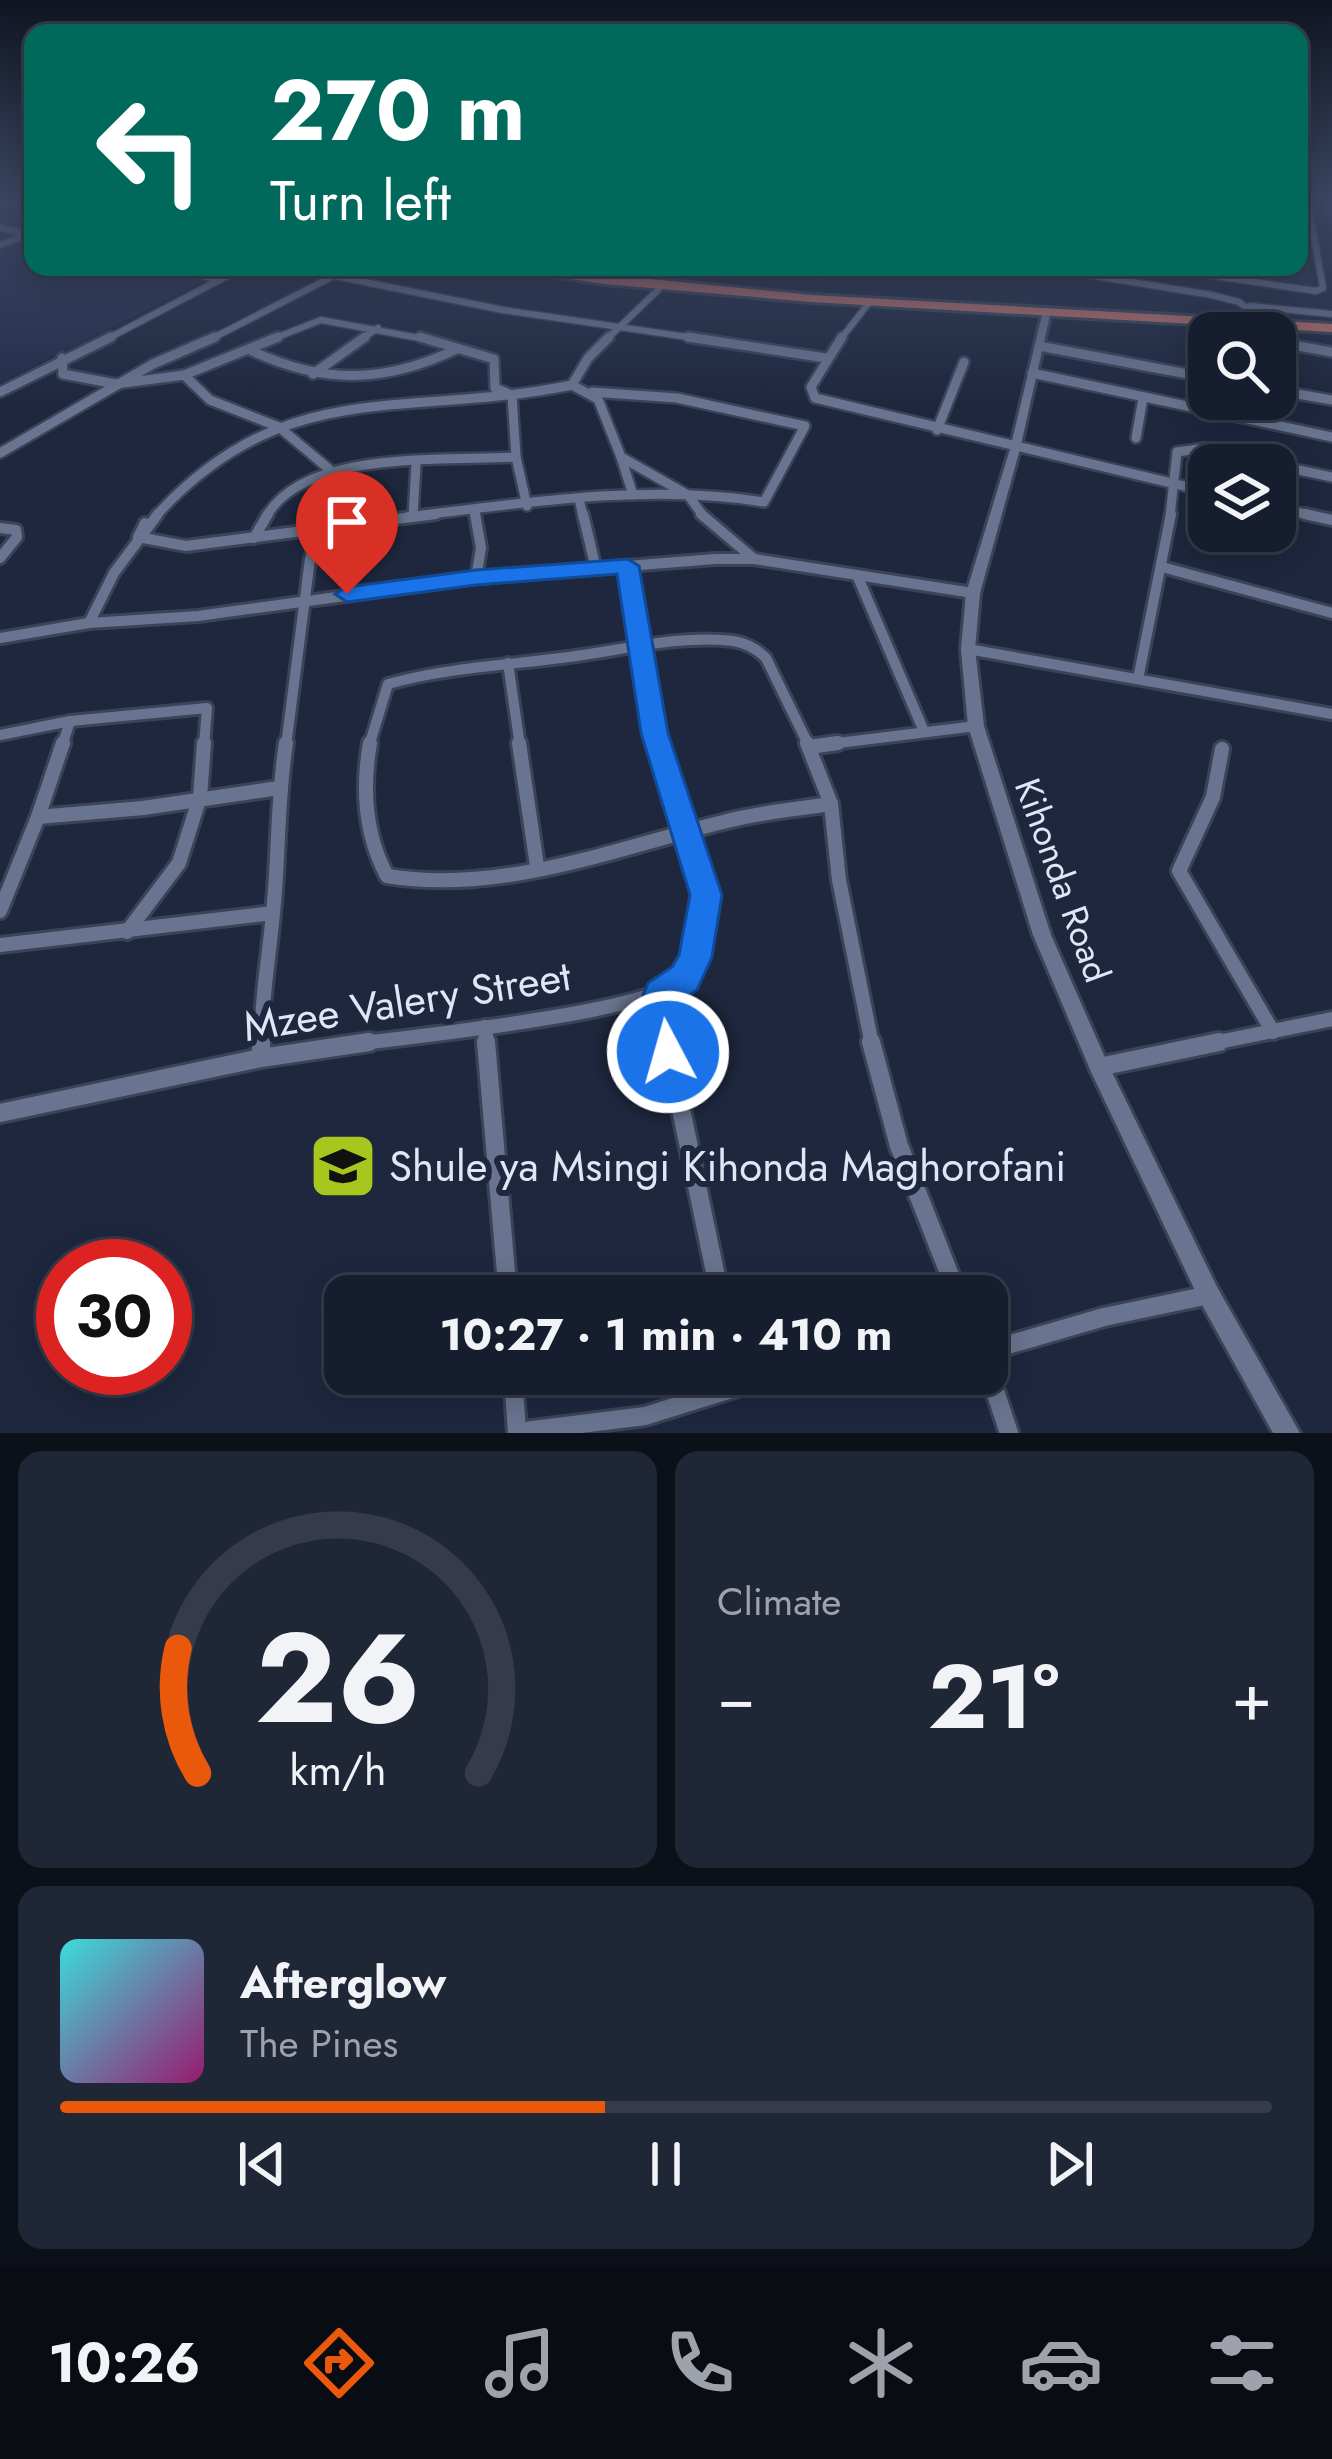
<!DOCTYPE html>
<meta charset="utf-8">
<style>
:root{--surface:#161d2e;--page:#1f2636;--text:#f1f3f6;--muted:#9ea2aa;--line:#353b4a;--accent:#ea580c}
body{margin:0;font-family:Jost,sans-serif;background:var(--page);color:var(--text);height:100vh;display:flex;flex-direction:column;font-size:45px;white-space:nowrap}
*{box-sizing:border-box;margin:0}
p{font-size:39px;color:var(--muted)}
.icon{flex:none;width:66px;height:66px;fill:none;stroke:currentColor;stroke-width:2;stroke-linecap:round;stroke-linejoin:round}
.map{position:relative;height:1433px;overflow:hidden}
.sheet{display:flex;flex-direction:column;gap:18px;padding:18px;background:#0c1019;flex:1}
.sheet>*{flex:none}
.hud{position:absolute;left:24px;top:24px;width:1284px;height:252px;border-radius:24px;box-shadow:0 6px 30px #0003,0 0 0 3px var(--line);background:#00695c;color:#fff;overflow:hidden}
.buttons{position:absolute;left:1188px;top:312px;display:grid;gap:24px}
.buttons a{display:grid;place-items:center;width:108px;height:108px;border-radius:24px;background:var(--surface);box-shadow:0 6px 30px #0003,0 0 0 3px var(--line);font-size:60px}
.speed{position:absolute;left:36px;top:1239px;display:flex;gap:24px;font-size:60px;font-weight:700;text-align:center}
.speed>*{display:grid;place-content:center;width:156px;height:156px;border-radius:50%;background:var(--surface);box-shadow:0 6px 30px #0003,0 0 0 3px var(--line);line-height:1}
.speed .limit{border:18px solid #d22;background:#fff;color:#111}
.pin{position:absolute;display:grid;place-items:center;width:102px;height:102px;color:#fff;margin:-123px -51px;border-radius:50% 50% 50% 0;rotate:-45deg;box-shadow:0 0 12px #0007}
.pin .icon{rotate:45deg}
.me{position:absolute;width:132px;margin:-66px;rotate:354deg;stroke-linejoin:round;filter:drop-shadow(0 0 9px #0008)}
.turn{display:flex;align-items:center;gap:42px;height:252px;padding:0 48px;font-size:54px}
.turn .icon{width:156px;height:156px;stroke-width:2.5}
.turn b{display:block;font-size:84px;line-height:102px}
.big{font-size:90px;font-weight:700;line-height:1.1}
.sheet .widget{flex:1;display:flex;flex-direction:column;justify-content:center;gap:18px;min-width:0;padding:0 42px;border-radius:24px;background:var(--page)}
.sheet .dial{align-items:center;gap:0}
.dial svg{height:312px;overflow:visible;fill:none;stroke:var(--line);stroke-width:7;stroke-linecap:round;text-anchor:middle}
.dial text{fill:var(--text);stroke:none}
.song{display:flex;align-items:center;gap:36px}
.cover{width:144px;height:144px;border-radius:18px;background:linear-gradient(135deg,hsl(180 70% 55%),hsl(320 70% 35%))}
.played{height:12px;border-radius:6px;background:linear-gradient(90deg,var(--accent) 45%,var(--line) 45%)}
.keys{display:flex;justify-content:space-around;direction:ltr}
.heat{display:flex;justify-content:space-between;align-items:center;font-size:66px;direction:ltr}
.sheet .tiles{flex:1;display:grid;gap:18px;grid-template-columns:1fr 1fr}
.widget:last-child{grid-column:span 2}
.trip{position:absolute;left:324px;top:1275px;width:684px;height:120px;border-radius:24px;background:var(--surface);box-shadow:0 6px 30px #0003,0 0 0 3px var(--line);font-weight:700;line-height:120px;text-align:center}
.dock{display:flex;height:192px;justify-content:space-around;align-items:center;background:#090c12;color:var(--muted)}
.dock .icon{width:84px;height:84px}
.dock .selected{color:var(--accent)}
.dock b{font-size:54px;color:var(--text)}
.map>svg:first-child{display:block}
.built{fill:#232e4b}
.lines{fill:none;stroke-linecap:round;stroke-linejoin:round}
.minor-far4-casing{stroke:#3c4356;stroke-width:9}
.minor-far3-casing{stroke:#3c4356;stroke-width:14}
.minor-far2-casing{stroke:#3c4356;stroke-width:16}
.minor-far1-casing{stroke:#3c4356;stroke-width:20}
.minor-casing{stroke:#3c4356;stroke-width:24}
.tertiary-casing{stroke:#3c4356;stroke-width:6}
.trunk-casing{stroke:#3c4356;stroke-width:6}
.minor-far4{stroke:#697590;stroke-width:6}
.minor-far3{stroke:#697590;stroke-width:9}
.minor-far2{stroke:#697590;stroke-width:10}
.minor-far1{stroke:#697590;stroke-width:14}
.minor{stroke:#697590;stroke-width:18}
.tertiary{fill:#697590;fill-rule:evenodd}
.trunk{fill:#be7068;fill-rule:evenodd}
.route{fill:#1a73e8;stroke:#114b97;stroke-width:3}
.labels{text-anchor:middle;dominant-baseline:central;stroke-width:12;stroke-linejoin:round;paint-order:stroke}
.street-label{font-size:36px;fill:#dfe6f5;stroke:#1e273e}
.near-street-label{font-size:42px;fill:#dfe6f5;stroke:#1e273e}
.near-poi-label{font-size:42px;fill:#dfe6f5;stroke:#1e273e;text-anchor:start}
</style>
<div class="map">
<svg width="1332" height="1433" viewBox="0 0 1332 1433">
<rect width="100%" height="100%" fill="#1e273e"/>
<g class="built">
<path d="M1301,203L1313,289L1216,274V267H1299Z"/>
<path d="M17,238L33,242V267H147L206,280L0,383V244Z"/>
</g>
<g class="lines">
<defs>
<g id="minor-far4">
<path d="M0,228L26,234"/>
<path d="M0,245L33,233"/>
<path d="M160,267L220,280"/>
<path d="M767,267L820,275L825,267"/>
<path d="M1039,267L1212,295L1239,302L1266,323"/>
<path d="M1154,267L1316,291L1323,288L1308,203"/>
<path d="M335,276L503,310L708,340"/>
<path d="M1250,306L1332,314"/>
<path d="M105,340L244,267"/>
<path d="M209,340L351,267"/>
<path d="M270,340L321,320L430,340"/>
<path d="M360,340L378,328"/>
<path d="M606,340L659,289"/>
<path d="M840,340L868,304"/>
</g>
<g id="minor-far3">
<path d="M420,337L494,359L495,388L512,395L516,457L527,506"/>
<path d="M688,337L826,358"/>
<path d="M842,337L811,387L815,398L1209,492"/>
<path d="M1275,342L1332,352"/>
<path d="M1039,346L1209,378"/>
<path d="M252,351C325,385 385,383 457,349"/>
<path d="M62,358L63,374L116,384L184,375L210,400L279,427L329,469"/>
<path d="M1032,373L1332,437"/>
<path d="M313,374L365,337"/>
<path d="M184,375L278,337"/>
<path d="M572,385L598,399L621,457L688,495L704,517"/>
<path d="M1275,390L1332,400"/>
<path d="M0,392L111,337"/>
<path d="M937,430L964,362"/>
<path d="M1136,438L1143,398"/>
<path d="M0,453L153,364L215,337"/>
<path d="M621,457L633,495"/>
<path d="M1275,465L1332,477"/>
<path d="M580,503L583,517"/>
<path d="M1275,507L1318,517"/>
<path d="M475,512L476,517"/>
<path d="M413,516L416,464"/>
<path d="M155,517C285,373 408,419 572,385L588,358L609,337"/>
<path d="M266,517C304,449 446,461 516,457"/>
<path d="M407,517C523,503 648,483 764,502L805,426L677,398L592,392"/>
<path d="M1170,517L1177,452L1205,448L1275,465"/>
</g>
<g id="minor-far2">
<path d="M475,514L481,548L476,578"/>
<path d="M583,514L596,569"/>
<path d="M701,514L753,558"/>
<path d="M1305,514L1332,520"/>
<path d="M145,523L138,537L186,546L436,514"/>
<path d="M0,528L16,530L17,537L0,558"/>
<path d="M254,538L268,514"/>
<path d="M628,566L658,746"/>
<path d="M1162,567L1332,613"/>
<path d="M857,575L923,729"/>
<path d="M89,623L114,573L158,514"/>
<path d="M0,638L89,623L198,616L476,578L715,559H754L973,593"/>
<path d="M968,649L1332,714"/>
<path d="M508,663L520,746"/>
<path d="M1138,679L1171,514"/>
<path d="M0,735L70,721L207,708L204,746"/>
<path d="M62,746L70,721"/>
<path d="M286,746L310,559L320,530"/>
<path d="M369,746L388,684C453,666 517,665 583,655C632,648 684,635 733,641C746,643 757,649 766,658L809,746"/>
<path d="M814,746L976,726"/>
</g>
<g id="minor-far1">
<path d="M63,743L38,817L143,808L279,788"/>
<path d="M370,743C362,789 365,835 387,876C503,895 619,847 731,820C764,812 798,809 831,804"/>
<path d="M519,743L537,866"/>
<path d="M807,743L831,804"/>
<path d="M809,747L838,743"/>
<path d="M1222,749L1213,797L1179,871L1273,1032"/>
<path d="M831,804L839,880L872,1045"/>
<path d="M0,911L38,817"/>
<path d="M127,932L179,863L200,797L204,743"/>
<path d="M0,945L273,913"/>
<path d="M661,995L667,1045"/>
<path d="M485,1027L487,1045"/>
<path d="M261,1045C261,1000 269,958 273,913C279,856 277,800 286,743"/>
<path d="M348,1045C407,1037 648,1013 682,980C698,964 709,916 705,893C699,850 671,787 657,743"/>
<path d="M1204,1045L1332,1019"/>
</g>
<g id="minor">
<path d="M261,1042V1058"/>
<path d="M486,1042L508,1296"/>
<path d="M667,1042L720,1296"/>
<path d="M871,1042L899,1146L958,1296"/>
<path d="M1099,1067L1219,1042"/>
<path d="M0,1113L261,1058L369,1042"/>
<path d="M987,1351L1104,1317L1209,1295"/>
<path d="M987,1367L1009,1433"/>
<path d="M513,1374L517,1433"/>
<path d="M517,1432L645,1416L779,1374"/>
</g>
<path id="tertiary" d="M1047,308L1051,311L1020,449L980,593L975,649L984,726L1051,935L1106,1060L1217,1287L1300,1433H1273L1201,1303L1092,1074L1033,935L968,726L961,649L966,593L1010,449L1043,311Z"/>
<path id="trunk" d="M494,267H526L812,295L1332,324V332L812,302L604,284Z"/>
</defs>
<use href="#minor-far4" class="minor-far4-casing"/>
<use href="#minor-far3" class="minor-far3-casing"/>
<use href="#minor-far2" class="minor-far2-casing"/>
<use href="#minor-far1" class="minor-far1-casing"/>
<use href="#minor" class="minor-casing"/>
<use href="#tertiary" class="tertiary-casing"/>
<use href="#trunk" class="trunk-casing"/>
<use href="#minor-far4" class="minor-far4"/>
<use href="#minor-far3" class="minor-far3"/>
<use href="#minor-far2" class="minor-far2"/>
<use href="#minor-far1" class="minor-far1"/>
<use href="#minor" class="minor"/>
<use href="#tertiary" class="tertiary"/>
<use href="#trunk" class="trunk"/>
</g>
<linearGradient id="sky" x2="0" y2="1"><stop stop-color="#101522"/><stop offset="0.5" stop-color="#3b4763"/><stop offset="1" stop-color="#3b4763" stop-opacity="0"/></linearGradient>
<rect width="1332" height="404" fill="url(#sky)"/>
<path class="route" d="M628,559L639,566L668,733L722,895L712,957L697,990L680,1002L687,1052L681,1065L668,1070L655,1065L643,995L648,983L672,967L679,955L690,895L641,733L617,574L476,585L347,602L335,594L347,587L476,570Z"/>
<defs>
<symbol id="school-square" viewBox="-11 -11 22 22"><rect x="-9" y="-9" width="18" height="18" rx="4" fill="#a7c71e" stroke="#1e273e"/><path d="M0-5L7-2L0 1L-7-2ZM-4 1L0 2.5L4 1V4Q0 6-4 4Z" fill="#111"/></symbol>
</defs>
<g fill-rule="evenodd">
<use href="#school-square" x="305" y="1128" width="76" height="76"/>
</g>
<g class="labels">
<g class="street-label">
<text transform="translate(1063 880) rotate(70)">Kihonda Road</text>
</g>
<g class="near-street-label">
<text transform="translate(407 1001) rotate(-9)">Mzee Valery Street</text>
</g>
<g class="near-poi-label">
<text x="389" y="1166">Shule ya Msingi Kihonda Maghorofani</text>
</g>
</g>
</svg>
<div class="buttons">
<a><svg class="icon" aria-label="search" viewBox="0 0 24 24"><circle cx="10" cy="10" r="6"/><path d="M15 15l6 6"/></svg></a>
<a><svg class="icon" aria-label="layers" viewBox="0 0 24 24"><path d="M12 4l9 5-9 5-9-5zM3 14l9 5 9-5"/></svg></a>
</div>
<div class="speed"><div class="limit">30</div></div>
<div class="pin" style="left:347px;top:594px;background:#d93025"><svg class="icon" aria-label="arrive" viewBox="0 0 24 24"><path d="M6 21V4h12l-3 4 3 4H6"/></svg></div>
<svg class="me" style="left:668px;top:1052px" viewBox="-20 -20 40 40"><circle r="17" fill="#1a73e8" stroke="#fff" stroke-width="3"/><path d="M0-11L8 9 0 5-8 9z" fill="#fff"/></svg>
<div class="trip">10:27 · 1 min · 410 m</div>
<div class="hud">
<div class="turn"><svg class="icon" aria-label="left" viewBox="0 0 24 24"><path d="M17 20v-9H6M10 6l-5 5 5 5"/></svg><div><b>270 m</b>Turn left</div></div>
</div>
</div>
<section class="sheet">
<div class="tiles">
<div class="widget dial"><svg viewBox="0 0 100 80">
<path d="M14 69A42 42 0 1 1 86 69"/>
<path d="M14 69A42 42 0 0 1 9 37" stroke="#ea580c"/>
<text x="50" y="56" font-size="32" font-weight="700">26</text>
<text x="50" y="72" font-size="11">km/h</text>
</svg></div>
<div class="widget"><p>Climate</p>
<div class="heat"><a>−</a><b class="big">21°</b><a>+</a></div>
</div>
<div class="widget">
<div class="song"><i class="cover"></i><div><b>Afterglow</b><p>The Pines</p></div></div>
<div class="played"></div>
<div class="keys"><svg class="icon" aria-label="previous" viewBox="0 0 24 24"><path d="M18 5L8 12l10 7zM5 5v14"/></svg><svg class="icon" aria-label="pause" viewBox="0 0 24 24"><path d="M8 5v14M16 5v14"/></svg><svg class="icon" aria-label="next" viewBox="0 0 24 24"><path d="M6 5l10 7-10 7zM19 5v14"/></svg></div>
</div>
</div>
</section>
<nav class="dock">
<b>10:26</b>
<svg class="icon selected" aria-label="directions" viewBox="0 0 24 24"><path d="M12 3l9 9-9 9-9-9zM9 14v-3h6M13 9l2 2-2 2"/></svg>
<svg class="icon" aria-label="music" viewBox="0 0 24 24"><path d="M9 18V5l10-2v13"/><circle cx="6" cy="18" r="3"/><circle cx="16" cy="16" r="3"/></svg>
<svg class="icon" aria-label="phone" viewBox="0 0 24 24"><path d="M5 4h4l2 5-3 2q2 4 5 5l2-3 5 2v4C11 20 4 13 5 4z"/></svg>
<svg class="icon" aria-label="climate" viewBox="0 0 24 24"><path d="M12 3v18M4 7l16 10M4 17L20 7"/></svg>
<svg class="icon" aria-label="car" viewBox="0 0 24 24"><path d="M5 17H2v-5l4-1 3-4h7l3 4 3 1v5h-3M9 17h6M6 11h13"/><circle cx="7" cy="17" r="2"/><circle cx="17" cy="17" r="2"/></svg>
<svg class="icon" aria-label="filters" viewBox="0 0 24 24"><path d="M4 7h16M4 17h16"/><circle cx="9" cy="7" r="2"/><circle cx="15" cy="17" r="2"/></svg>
</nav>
